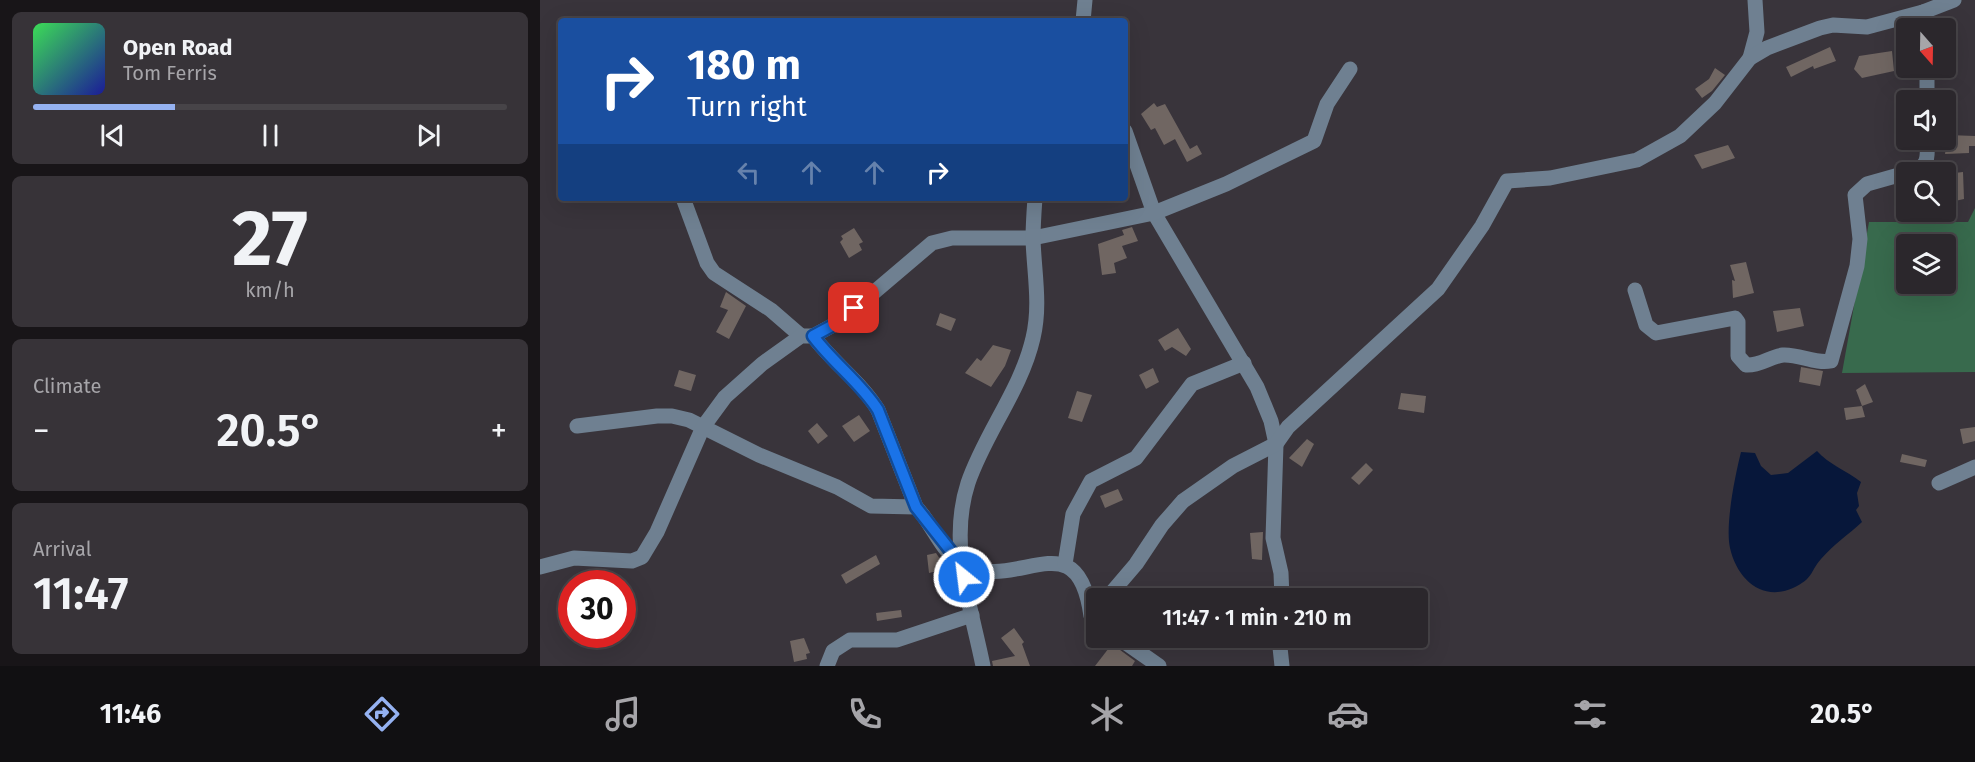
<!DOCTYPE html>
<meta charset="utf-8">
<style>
:root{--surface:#2b272c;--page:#373338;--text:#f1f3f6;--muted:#a6a5a9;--line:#474448;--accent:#95b2f1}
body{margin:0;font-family:"Fira Sans",sans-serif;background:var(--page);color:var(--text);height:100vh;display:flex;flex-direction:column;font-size:22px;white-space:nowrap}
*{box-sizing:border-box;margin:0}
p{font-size:20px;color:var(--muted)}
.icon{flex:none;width:33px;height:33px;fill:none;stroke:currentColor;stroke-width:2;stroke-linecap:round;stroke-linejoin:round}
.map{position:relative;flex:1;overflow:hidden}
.drawer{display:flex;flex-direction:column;gap:12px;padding:12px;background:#181518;width:540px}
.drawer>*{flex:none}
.hud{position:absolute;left:18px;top:18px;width:570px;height:183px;border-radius:6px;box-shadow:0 6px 24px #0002,0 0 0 2px var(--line);background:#1a4fa0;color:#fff;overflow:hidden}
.needle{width:39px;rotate:160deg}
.buttons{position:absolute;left:1356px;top:18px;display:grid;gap:12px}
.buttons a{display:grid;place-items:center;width:60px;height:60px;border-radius:6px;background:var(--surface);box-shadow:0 6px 24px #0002,0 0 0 2px var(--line);font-size:30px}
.speed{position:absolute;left:18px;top:570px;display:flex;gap:12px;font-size:30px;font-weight:700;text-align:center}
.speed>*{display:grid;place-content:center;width:78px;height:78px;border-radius:50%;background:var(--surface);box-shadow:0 6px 24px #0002,0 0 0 2px var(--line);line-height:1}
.speed .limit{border:9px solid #d22;background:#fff;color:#111}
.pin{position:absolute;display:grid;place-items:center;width:51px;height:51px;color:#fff;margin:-26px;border-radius:12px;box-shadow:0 3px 9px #0006}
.me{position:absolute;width:66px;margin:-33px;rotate:331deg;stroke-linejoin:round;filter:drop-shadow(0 0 4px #0008)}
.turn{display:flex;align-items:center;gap:21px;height:126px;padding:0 30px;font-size:27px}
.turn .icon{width:78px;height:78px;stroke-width:2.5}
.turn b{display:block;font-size:42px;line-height:51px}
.lanes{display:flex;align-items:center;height:57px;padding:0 30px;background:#0003;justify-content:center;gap:30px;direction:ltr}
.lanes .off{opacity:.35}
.big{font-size:45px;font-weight:600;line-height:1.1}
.drawer .widget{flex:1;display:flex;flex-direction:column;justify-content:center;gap:9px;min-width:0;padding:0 21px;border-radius:9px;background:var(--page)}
.drawer .dial{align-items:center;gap:0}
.dial b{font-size:78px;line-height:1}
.song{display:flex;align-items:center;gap:18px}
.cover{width:72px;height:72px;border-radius:9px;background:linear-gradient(135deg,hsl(130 70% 55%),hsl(240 70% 35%))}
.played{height:6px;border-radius:3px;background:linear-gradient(90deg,var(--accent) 30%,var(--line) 30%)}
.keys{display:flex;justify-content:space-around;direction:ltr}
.heat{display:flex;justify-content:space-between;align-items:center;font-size:33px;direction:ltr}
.trip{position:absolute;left:546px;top:588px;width:342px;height:60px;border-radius:6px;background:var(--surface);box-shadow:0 6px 24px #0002,0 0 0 2px var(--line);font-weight:600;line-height:60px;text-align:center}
.tab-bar{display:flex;height:96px;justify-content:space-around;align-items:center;background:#111012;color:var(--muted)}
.tab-bar .icon{width:42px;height:42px}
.tab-bar .on{color:var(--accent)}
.tab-bar b{font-size:27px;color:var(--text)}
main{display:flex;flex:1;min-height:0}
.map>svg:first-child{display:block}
.forest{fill:#386a4d;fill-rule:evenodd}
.water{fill:#07173a}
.building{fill:#706662}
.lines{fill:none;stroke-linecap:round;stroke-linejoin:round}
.minor{stroke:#6f8091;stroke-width:15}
.route-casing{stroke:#114b97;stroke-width:15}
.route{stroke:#1a73e8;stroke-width:10}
</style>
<main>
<section class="drawer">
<div class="widget">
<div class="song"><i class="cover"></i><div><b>Open Road</b><p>Tom Ferris</p></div></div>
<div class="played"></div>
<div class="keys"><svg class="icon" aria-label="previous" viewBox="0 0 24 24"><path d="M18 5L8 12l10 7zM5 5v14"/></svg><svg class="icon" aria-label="pause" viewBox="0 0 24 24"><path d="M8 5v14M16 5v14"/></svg><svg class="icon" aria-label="next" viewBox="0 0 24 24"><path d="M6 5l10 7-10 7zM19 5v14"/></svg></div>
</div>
<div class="widget dial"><b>27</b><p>km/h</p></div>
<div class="widget"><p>Climate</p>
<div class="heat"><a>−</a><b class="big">20.5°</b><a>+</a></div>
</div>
<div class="widget"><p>Arrival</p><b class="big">11:47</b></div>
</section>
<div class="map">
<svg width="1435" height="666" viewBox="0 0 1435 666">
<rect width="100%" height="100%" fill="#39343b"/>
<path class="forest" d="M1435,208V372L1302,373L1329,222H1428ZM1366,244H1406V284H1366Z"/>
<path class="water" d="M1277,451C1288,464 1307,471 1321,482L1317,493L1319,506L1316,510L1322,522C1309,534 1293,545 1281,559C1269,573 1274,578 1253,588C1222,602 1197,579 1190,548C1185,525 1195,476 1201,452L1215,453L1221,466L1231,475L1248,473Z"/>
<g class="building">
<path d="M1290,47L1296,61L1274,69L1273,66L1251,77L1246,67Z"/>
<path d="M1352,51L1354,71L1322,78L1314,69L1319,56Z"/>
<path d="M1175,68L1185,75L1172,91L1162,98L1155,89L1169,79Z"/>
<path d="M614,103L617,107L625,104L650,149L657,145L662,154L647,162L635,139L624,145L615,128L611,130L601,114Z"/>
<path d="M1408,135L1435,136V146H1429V153L1405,154Z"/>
<path d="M1188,145L1195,158L1162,169L1154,155Z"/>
<path d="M1423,172L1424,199L1415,201L1412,187H1407L1406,174Z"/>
<path d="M592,227L598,241L582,246L587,258L574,263L576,273L562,275L558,244L584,235L582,230Z"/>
<path d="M314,228L323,242L319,244L322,250L309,258L300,242L303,239L301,236Z"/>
<path d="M1206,262L1214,293L1193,298L1192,280L1195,281L1190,265Z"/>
<path d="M186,292L206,306L189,339L176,332L188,310L180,307Z"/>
<path d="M1260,308L1264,326L1237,332L1233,311Z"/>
<path d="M400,313L416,319L411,331L396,325Z"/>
<path d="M638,328L651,349L646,356L632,347L625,351L618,340Z"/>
<path d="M453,345L471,350L465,366L451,387L425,373L437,358L441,361Z"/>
<path d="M1261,367L1283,371L1280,386L1259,382Z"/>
<path d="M613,368L619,382L606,389L599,375Z"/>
<path d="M139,370L156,375L151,391L134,386Z"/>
<path d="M1325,384L1333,402L1322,406L1316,390Z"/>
<path d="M537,391L552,395L542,422L528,418Z"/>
<path d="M861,393L886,396L884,413L858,409Z"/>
<path d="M1322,406L1325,417L1306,420L1304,408Z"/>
<path d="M319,415L330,431L314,442L302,426Z"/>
<path d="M277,423L288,436L278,444L268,431Z"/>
<path d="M1435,427V441L1423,444L1420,429Z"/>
<path d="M767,439L774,444L762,467L749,458Z"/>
<path d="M1362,454L1387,460L1385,467L1360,462Z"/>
<path d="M826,463L833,470L819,485L811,478Z"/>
<path d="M578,489L583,500L565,508L560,496Z"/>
<path d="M723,532L722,560L712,559L710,533Z"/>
<path d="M396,553L404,565L400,566L401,570L389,573L387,555Z"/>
<path d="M336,555L340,564L306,584L301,575Z"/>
<path d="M361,610L362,617L337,621L336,613Z"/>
<path d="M474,628L484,642L482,644L490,666H453L452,661L475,656L461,638Z"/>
<path d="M264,638L270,653L266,654L267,659L254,662L250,641Z"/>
<path d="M572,644L595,661L592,666H555Z"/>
</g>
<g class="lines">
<g class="minor">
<path d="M1383,12L1385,28"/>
<path d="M543,21L545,0"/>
<path d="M1210,58L1217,32L1215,0"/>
<path d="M1387,100V68"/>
<path d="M585,131L614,213L717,387L731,421L736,444L733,538L741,573L742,598"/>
<path d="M1369,172C1389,168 1388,158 1387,140"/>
<path d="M143,198L167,263L174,273L231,310L261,336"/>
<path d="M1095,290L1106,325L1116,333L1195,318L1198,322V356L1206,365C1220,366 1229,357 1243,355C1259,354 1275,364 1291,361L1317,266L1320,239L1315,195L1327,184L1366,173"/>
<path d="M273,336C293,363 321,382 338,410L376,507"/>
<path d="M37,426L117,416H132L149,420L219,455L297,487L331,506L376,507C392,523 402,553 422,564C478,594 537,517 551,616L556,620"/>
<path d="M1399,483L1435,467"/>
<path d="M525,564L533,514L551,481L596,458L652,384L704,363"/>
<path d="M0,567L34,558L92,561L102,557L117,532L163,427L185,397L222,364L261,336H273L299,322L392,243L412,238H493L614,213L686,184L774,141L787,104L810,69"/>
<path d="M567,598L596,564L622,525L643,501L693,466L736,444L748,427L898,289L942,226L967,181L1010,178L1097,160L1140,136L1175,103L1210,58L1227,48L1280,28L1293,25L1327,27L1383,12L1414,0"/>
<path d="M579,638L619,666"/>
<path d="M739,638L742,666"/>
<path d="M287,666L293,651L310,640H357L432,615"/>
<path d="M443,666C431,606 408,544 428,483C445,433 481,390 493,338C501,305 494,272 493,239C493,225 494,212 495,198"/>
</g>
</g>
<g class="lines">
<defs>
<path id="route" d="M314,308L299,322L273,336C293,363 321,383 338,410L376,507L421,564L424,577"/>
</defs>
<use href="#route" class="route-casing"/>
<use href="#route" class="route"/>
</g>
</svg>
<div class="buttons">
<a><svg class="needle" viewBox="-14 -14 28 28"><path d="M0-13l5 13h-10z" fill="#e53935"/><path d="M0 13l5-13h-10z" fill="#a6a5a9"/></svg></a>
<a><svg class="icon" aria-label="sound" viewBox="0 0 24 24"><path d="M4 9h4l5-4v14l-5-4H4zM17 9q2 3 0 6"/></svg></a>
<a><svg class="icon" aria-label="search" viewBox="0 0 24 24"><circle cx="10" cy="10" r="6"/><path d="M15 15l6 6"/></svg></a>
<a><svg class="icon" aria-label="layers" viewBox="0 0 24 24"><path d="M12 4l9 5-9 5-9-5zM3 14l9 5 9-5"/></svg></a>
</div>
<div class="speed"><div class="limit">30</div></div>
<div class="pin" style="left:314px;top:308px;background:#d93025"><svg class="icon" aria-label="arrive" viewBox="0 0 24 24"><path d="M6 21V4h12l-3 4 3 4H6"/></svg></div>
<svg class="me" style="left:424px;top:577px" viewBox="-20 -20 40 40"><circle r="17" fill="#1a73e8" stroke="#fff" stroke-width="3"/><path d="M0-11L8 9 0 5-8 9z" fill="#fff"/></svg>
<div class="trip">11:47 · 1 min · 210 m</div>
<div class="hud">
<div class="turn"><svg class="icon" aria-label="right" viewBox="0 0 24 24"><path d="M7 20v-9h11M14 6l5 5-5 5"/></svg><div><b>180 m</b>Turn right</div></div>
<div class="lanes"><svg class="icon off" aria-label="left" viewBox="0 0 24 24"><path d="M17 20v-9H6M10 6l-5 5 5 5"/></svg><svg class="icon off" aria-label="ahead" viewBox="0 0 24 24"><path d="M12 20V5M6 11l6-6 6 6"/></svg><svg class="icon off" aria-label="ahead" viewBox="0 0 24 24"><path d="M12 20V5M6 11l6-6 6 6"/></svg><svg class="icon" aria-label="right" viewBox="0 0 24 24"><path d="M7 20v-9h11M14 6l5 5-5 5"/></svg></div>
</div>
</div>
</main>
<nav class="tab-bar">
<b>11:46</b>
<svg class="icon on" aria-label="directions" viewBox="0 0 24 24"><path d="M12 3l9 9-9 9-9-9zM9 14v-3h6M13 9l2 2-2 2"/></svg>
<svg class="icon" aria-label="music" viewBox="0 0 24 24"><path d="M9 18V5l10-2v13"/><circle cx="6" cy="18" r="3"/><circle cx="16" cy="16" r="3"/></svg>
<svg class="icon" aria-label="phone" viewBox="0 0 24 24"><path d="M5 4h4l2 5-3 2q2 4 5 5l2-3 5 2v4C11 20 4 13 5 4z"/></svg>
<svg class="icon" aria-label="climate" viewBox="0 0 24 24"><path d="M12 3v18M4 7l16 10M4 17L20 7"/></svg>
<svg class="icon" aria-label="car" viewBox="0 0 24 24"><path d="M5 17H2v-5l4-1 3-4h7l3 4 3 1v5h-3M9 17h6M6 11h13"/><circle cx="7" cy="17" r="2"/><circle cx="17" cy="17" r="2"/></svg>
<svg class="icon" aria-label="filters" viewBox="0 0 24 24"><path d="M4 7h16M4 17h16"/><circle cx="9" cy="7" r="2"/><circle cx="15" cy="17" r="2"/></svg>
<b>20.5°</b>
</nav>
